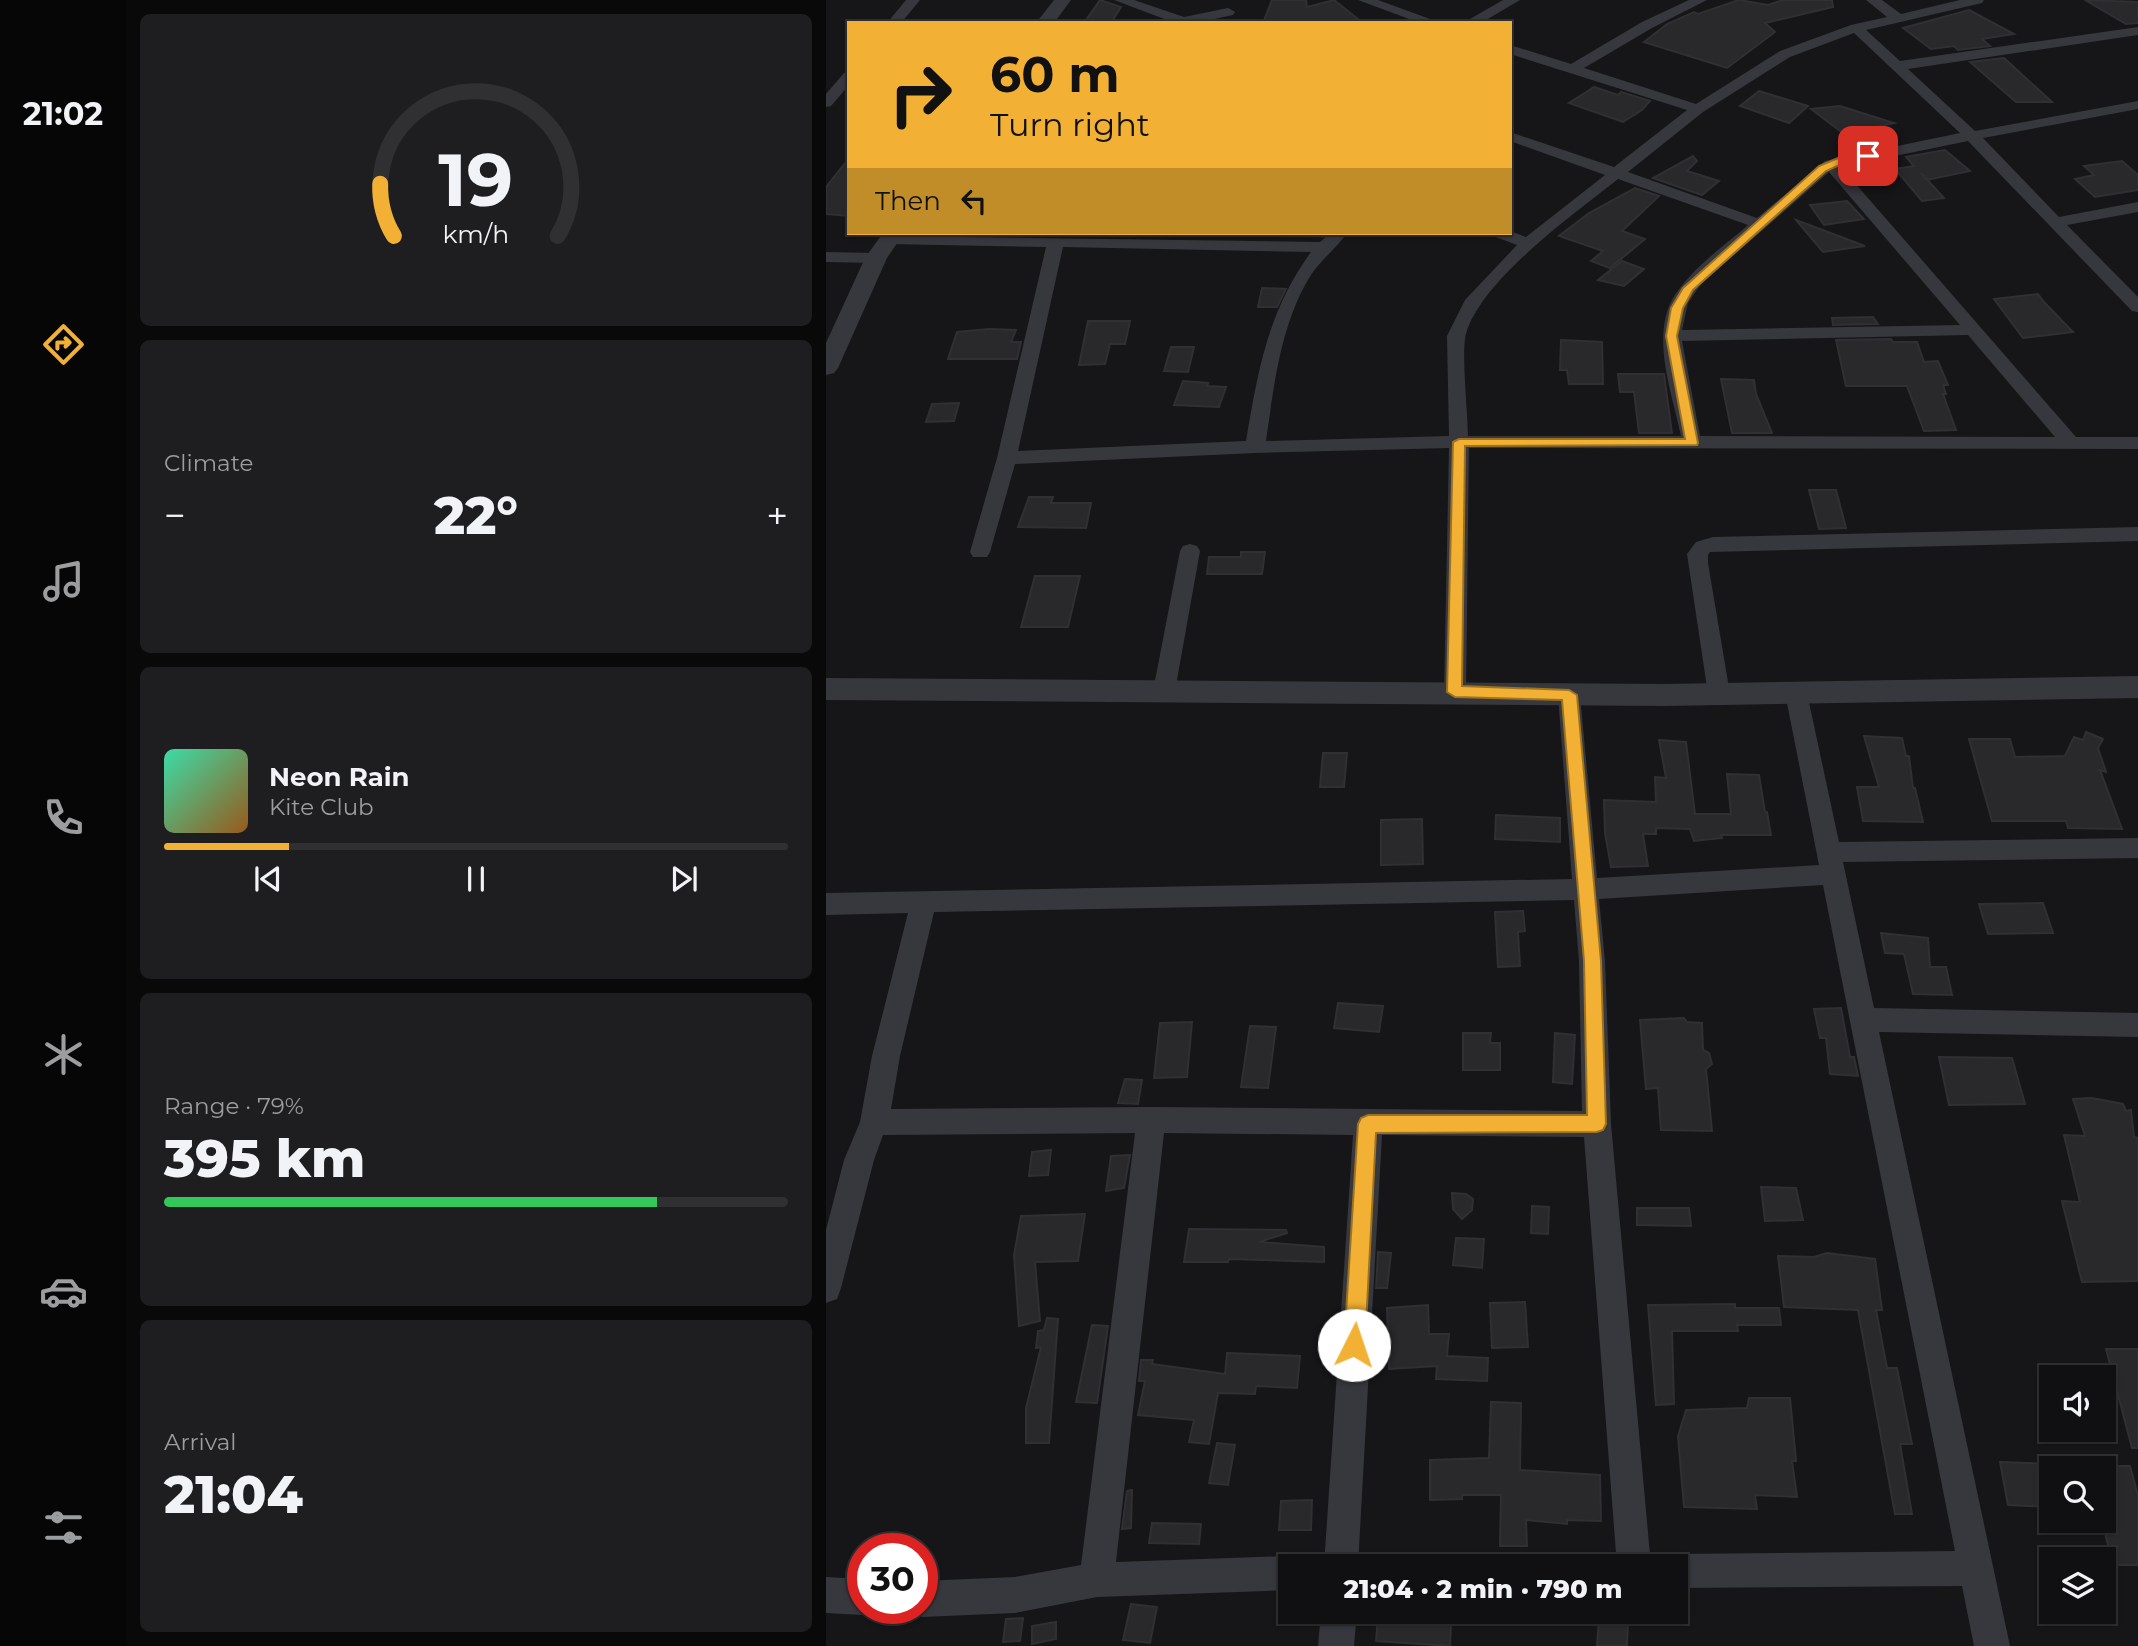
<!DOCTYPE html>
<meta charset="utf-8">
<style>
:root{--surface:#101012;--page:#1e1e20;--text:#f1f3f6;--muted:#9c9d9f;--line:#303032;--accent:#f2b134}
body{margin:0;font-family:Montserrat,sans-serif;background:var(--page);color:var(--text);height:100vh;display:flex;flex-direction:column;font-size:26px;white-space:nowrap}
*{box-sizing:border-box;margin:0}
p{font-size:23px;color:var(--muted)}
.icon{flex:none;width:38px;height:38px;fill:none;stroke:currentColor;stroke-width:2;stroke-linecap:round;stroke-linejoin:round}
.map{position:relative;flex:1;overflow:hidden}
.side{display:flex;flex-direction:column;gap:14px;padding:14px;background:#09090a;width:700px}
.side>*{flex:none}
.top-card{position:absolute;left:21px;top:21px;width:665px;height:214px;border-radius:0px;box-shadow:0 2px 5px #0004,0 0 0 2px var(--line);background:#f2b134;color:#111;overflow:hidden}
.buttons{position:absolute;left:1213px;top:1365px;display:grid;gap:14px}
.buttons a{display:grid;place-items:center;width:77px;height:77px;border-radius:0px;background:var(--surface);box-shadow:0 2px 5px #0004,0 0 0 2px var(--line);font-size:35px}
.speed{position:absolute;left:21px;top:1533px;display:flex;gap:14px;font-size:35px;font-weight:700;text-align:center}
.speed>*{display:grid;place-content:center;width:91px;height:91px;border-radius:50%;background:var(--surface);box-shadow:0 2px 5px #0004,0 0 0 2px var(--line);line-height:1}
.speed .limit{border:10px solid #d22;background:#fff;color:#111}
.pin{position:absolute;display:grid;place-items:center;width:60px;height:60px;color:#fff;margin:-30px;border-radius:14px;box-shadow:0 4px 10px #0006}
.me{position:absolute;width:77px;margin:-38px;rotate:4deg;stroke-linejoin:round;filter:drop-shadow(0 0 5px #0008)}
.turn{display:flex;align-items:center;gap:24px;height:147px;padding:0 28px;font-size:32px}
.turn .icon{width:91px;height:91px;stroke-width:2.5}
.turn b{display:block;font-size:49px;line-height:60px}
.then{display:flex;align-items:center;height:66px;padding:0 28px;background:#0003;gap:14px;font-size:26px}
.big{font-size:52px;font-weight:800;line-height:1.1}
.side .widget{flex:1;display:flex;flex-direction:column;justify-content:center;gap:10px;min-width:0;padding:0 24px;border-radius:10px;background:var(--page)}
.side .dial{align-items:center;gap:0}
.dial svg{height:182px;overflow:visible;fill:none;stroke:var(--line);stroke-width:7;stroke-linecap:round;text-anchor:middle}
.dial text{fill:var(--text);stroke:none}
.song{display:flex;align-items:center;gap:21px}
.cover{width:84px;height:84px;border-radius:10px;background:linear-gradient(135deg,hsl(160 70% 55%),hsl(30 70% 35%))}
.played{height:7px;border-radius:4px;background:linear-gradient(90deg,var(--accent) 20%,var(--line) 20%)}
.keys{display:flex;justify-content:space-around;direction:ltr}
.heat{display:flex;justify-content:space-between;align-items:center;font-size:38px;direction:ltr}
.charge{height:10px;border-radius:5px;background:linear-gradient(90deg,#34c759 79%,var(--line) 0)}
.trip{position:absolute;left:452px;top:1554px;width:410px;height:70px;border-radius:0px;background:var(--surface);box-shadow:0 2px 5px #0004,0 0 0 2px var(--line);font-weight:800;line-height:70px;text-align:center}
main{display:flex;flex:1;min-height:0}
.tab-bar{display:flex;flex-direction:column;width:126px;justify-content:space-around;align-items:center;background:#060607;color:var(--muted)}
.tab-bar .icon{width:49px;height:49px}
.tab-bar .current{color:var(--accent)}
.tab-bar b{font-size:32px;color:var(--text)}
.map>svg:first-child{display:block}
.built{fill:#222225}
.building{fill:#29292c;stroke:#303034;stroke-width:2}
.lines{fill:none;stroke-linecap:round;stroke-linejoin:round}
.minor{fill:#37383d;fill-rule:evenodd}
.tertiary{fill:#37383d;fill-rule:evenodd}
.route{fill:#f2b134;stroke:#9d7322;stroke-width:2}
</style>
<main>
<nav class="tab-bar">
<b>21:02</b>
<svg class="icon current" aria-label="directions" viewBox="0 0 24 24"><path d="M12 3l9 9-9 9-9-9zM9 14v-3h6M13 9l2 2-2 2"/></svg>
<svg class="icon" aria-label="music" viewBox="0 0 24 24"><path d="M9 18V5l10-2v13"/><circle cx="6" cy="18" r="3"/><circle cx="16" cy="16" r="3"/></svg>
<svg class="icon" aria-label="phone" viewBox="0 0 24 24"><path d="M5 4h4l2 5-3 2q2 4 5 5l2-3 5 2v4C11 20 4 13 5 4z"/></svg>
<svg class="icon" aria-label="climate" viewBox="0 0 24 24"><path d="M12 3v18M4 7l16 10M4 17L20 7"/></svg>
<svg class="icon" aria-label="car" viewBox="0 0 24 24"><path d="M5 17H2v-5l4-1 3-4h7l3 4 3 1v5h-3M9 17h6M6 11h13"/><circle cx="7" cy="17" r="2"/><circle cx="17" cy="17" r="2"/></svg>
<svg class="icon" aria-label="filters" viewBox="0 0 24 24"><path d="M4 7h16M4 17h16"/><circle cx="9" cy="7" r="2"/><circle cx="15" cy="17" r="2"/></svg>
</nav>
<section class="side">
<div class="widget dial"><svg viewBox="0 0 100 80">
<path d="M14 69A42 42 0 1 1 86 69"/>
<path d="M14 69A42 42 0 0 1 8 46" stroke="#f2b134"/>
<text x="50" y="56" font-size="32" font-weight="700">19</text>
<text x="50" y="72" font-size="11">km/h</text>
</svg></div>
<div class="widget"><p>Climate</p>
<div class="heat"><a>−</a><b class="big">22°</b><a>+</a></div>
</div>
<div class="widget">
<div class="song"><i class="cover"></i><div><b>Neon Rain</b><p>Kite Club</p></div></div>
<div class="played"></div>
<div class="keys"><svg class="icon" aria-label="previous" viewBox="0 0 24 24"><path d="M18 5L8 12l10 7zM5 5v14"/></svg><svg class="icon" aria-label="pause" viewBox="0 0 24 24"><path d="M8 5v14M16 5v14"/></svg><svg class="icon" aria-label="next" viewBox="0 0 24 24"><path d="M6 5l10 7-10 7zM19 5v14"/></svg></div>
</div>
<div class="widget"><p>Range · 79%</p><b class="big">395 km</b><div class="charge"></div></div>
<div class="widget"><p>Arrival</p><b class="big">21:04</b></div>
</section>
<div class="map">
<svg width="1312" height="1646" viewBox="0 0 1312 1646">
<rect width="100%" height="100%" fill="#161618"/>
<path class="built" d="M200,233H507L503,238Z"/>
<g class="building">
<path d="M274,0L295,7L285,23H258Z"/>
<path d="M446,0H480L481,7L508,0L537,23H437Z"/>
<path d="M913,0L942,5L957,0H1006L1007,7L939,23L949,32L901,68L818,42L841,24L868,12L872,14Z"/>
<path d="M1259,0L1312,2V23L1300,24Z"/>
<path d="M1143,10L1188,34L1156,39L1164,46L1132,50L1128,46L1105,49L1077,28Z"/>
<path d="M1178,58L1226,102H1190L1144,62Z"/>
<path d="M768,87L792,95L795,92L824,101L816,110L797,122L743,103Z"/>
<path d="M933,91L982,106L963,123L914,106Z"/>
<path d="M1014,106L1068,123L1018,134L985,109Z"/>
<path d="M1119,150L1144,171L1101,180L1095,173L1118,198L1096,201L1069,169L1088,166L1080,157Z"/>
<path d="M867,156L871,161L861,171L893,181L876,195L827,178Z"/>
<path d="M23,158V216L0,214V187Z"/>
<path d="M1296,161L1312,175V190L1269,197L1249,179L1268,175L1258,166Z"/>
<path d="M809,188L833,196L796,231L819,239L784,268L765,261L777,251L733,236L763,213Z"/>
<path d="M1021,201L1038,219L998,225L984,205Z"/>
<path d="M970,220L1039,246L997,252Z"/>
<path d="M796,261L818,269L798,286L772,280Z"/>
<path d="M436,288L460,289L451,307H432Z"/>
<path d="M1212,294L1218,302L1247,332L1197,338L1168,299Z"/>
<path d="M1047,317L1052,324L1007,325L1006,318Z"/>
<path d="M262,321H304L299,344H284L279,364L253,365Z"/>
<path d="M163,329L190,330L185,342H195L191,359H122L131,332Z"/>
<path d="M1065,339L1067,342H1091L1098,362L1112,361L1122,385H1117L1120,394H1117L1130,430L1098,431L1081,386H1020L1010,340Z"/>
<path d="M735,340L776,342L777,384H743L741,370H734Z"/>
<path d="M345,347H368L362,372L338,371Z"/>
<path d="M792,374H838L846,433H813L808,392H794Z"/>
<path d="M895,379L928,380L930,394L946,433H906Z"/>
<path d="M357,381L382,383L381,386L400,387L393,407L348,405Z"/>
<path d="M133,403L128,421L100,422L106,404Z"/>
<path d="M983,490H1010L1020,528L993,529Z"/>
<path d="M203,497H227L225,503H265L260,528L192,527Z"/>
<path d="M415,552H439L436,574H381L383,557H415Z"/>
<path d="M209,576H254L242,627H195Z"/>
<path d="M1260,732L1277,739L1272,748L1280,772L1274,770L1296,829L1242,828L1240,821H1166L1143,739H1184L1189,757L1239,756L1248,737L1257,740Z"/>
<path d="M1038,736L1076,738L1080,756H1083L1087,788H1089L1097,822L1037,821L1031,787H1053Z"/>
<path d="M833,740L860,742L869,814H905L901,774L933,775L939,812H941L945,835H895L896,838L868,841L864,829L830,828V834H817L822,866L785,867L779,833L778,800L830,802L829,777L840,778Z"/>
<path d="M497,753H521L518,787H494Z"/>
<path d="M670,815L734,818V842L669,839Z"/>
<path d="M596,819L597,864L555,865V820Z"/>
<path d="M1217,903L1227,933L1162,934L1153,904Z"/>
<path d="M697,911L699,931L692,932L694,966L672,967L669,912Z"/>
<path d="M1055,933L1102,938L1104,967H1120L1126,995L1087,994L1078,954L1059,953Z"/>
<path d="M512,1003L557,1006L553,1032L508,1028Z"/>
<path d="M1015,1008L1024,1057H1028L1032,1076L1004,1074L1000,1038H994L988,1009Z"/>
<path d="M858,1018L861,1022L876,1023L877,1050L883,1053L886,1064L880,1069L886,1131L835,1130L832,1088L820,1089L814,1020Z"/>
<path d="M366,1022L361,1077L328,1078L334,1023Z"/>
<path d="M424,1026L450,1027L442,1088L415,1087Z"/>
<path d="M637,1033H665L664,1043H674V1070H637Z"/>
<path d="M729,1033L749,1035L746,1084L727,1082Z"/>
<path d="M1113,1057L1186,1058L1199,1104L1123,1105Z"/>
<path d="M299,1079L316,1080L312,1104L292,1103Z"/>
<path d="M1266,1098L1297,1104L1300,1111L1305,1110L1308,1137L1312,1138V1281L1256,1282L1236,1201L1254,1202L1238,1135L1259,1136L1247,1099Z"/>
<path d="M225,1150L222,1175L203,1176L206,1152Z"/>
<path d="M304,1155L298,1188L280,1191L285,1156Z"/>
<path d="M935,1187L970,1188L977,1220L939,1221Z"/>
<path d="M626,1193L640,1194L647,1199L646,1210L636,1219L627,1209Z"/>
<path d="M706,1206L723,1207L722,1234L705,1233Z"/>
<path d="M811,1208H863L865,1226L811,1225Z"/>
<path d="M259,1214L252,1261L209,1262L214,1321L193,1326L188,1255L195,1216Z"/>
<path d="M363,1229L460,1230L461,1233L433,1242L498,1247V1262L403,1259L402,1262H358Z"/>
<path d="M630,1238L658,1239L656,1268L627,1265Z"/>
<path d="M552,1252L565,1253L561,1288H550Z"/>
<path d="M1001,1253L1049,1259L1056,1310H1050L1061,1368H1071L1086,1444H1074L1086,1514H1069L1032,1310L958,1307L952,1256L988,1257Z"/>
<path d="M699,1302L702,1347L666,1348L664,1303Z"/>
<path d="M909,1304V1308H953L955,1325H911L912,1331H846L848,1404L830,1405L822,1305Z"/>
<path d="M602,1305L603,1334H623L621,1356L662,1358L661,1381L610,1379L611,1366L563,1369L561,1308Z"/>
<path d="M221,1318L232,1319L223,1443H200V1408L215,1347L210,1348L212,1331L218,1330Z"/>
<path d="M266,1325L282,1326L271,1403L250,1402Z"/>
<path d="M1280,1349H1312V1448H1306Z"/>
<path d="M401,1353L474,1356L471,1388L430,1386L429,1394L392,1393L383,1444L363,1442L368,1420L312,1415L319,1381H313L315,1360H327L326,1364L399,1374Z"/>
<path d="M923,1398H964L970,1461H966L971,1497L929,1495L931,1509L858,1507L852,1436L860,1410L921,1408Z"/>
<path d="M665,1402L695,1403L694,1470L774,1475L775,1521L741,1520V1524L700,1520L701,1546H674L675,1495H636V1499L604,1500V1460L663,1458Z"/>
<path d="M391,1443L409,1445L402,1485L383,1483Z"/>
<path d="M1174,1462L1225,1464V1507L1182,1505Z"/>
<path d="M1278,1466H1304L1312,1496V1565H1287L1278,1529Z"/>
<path d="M306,1490L305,1528L296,1529L301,1491Z"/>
<path d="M486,1500L485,1530H453L455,1501Z"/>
<path d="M326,1523L375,1524L373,1544L323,1543Z"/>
<path d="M305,1604L331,1607L324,1643L297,1640Z"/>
<path d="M197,1618L194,1641L177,1642L180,1619Z"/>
<path d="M552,1618L625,1624L624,1646L550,1641Z"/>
<path d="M773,1618L802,1621L801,1646H771Z"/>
<path d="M230,1622V1639L206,1644V1626Z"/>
</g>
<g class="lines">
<g class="minor">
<path d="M80,0H94L75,23H61Z"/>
<path d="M288,0H308L358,17L402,8L409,12L407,15L370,23H349Z"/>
<path d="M532,0H552L615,23H594Z"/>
<path d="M677,0H694L655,23H637Z"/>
<path d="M863,0H881L826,28L758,68L870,104L954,51L1025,25L1061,17L1040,0H1056L1075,14L1134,0H1158L1156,3L1040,30L1074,61L1312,27V35L1082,69L1149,131L1312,101V109L1157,138L1233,217L1312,202V212L1241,225L1312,297V312L1306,311L1142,141L1015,167L1250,437H1312V449L643,448L640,692L637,698L629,700L621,698L618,692L623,448L429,453L189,464L164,552L161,557H147L144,552L171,458L220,247L62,244L54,239L56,236L494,242L504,233H521C510,249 493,261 483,278C454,327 448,386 440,441L623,436L621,336L639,300L691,245L667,236L665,233L684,231L700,237L779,175L684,141V132L788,167L861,110L684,54V45L745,64L816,22ZM1028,33L1134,133L999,161L931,218L802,172L877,112L964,57ZM1003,172L1134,325L856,330L862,303L875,284ZM792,179L922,225C896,248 863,270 846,300C825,339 847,396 855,436H642C642,414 635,351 640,334C655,280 748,214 792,179ZM237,247L485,252C442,311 432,370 420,441L192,451ZM1142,335L1229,437L874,436L856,341Z"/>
<path d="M23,72V85L5,106L0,107V94L18,73Z"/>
<path d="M0,252L50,253L58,258L50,263L0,262Z"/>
<path d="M1312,527V541L884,552L882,555V563L904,694L901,700L893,702L885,700L882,694L861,554L870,542L887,537Z"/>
<path d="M364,544L371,546L374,551L349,691L346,697L338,699L330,697L327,691L354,551L357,546Z"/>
<path d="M970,685L978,687L981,693L1013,842L1312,838V858L1017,862L1048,1008L1312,1013V1037L1053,1032L1184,1646H1148L1136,1586L849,1588V1566H834L837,1559L849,1554L1129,1551L997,885L773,899L779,961L785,1124L825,1566H791L758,1137L556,1135L532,1566H498L527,1135L338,1133L290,1562L464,1556L476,1561L479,1566H464V1590L271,1597L189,1613L96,1617L84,1611L82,1608H96V1581L189,1577L255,1565L309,1133L57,1135L48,1160L15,1288L11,1299L0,1303V1230L18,1160L34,1122L46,1056L82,913L0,915V893L746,879L732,695L735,689L743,687L751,689L754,695L771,878L993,865L959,693L962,687ZM748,900L753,961L756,1111L325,1107L65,1109L74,1056L108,912Z"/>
<path d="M0,1577L37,1579V1608L49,1609L37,1615L0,1613Z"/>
<path d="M495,1612H531L528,1646H492Z"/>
</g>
<g class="tertiary">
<path d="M228,0H245L228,23H210Z"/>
<path d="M57,233H78L61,258L12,368L8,373L0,375V343L39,258Z"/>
<path d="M1312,676V698L839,706L0,700V678L839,684Z"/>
</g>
</g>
<path class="route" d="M1042,153L1047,156L1045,158L1018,163L1000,171L867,290L857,308L851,336L872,443L871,445L639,446L636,686L743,690L751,695L775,961L780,1124L777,1130L771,1132L550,1133L539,1345L536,1353L528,1356L521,1353L518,1345L532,1124L535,1118L542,1115H761L758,961L736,700L629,697L621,692L627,442L633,439H859L840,336L845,308L857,288L993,166L1012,158Z"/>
</svg>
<div class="buttons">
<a><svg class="icon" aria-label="sound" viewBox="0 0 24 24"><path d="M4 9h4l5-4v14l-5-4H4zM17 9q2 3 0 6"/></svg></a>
<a><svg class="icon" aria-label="search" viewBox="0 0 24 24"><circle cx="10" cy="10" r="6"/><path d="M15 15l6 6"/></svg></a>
<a><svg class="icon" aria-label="layers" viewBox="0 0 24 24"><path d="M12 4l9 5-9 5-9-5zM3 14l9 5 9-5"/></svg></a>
</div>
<div class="speed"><div class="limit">30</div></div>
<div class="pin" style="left:1042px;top:156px;background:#d93025"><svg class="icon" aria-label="arrive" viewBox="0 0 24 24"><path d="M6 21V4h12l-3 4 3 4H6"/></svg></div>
<svg class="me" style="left:528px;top:1345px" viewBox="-20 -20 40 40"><circle r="19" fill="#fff"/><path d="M0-13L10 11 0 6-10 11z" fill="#f2b134"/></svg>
<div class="trip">21:04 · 2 min · 790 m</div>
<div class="top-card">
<div class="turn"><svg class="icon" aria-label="right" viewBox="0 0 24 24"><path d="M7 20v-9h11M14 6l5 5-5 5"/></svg><div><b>60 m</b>Turn right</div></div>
<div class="then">Then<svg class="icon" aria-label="left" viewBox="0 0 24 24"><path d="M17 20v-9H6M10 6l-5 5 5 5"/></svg></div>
</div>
</div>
</main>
